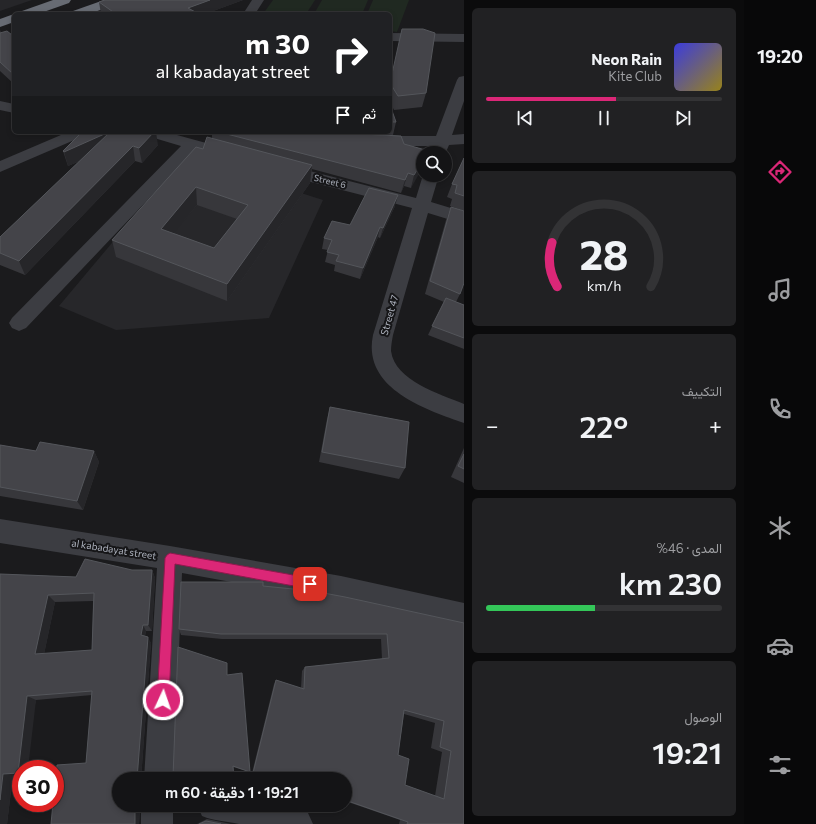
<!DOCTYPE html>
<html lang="ar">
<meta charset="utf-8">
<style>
:root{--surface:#141416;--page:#212123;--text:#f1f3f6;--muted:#9d9ea1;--line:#333335;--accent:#db2777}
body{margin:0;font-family:Commissioner,Vazirmatn,sans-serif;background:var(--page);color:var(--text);direction:rtl;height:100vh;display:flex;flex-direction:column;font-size:15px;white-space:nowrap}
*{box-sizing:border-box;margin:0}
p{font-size:13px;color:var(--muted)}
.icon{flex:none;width:22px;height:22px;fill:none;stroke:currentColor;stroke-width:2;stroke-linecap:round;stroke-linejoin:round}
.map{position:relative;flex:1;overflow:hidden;direction:ltr}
.sheet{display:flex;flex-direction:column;gap:8px;padding:8px;background:#0b0b0c;width:280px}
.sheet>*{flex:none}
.guide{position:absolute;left:12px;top:12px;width:380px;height:122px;border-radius:6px;box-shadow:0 2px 6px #0003,0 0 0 1px var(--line);direction:rtl;background:#202124;color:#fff;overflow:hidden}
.buttons{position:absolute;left:416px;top:146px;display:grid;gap:8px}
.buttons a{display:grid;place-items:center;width:36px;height:36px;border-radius:50%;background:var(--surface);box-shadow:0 2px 6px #0003,0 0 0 1px var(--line);font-size:20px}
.speed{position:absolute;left:12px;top:760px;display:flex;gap:8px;font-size:20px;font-weight:700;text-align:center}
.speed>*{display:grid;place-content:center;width:52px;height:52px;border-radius:50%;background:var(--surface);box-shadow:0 2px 6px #0003,0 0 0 1px var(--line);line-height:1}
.speed .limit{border:6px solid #d22;background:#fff;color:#111}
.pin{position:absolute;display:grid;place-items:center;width:34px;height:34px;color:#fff;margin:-17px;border-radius:8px;box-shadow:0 2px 6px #0006}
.me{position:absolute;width:44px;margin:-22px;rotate:3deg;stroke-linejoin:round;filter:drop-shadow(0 0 3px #0008)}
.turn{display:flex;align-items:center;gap:14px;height:84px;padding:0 16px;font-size:18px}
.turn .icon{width:52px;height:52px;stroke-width:2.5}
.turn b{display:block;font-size:28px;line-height:34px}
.then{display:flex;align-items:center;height:38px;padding:0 16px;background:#0003;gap:8px;font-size:15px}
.big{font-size:30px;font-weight:600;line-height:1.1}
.sheet .card{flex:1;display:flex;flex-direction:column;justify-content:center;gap:6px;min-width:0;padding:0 14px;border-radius:6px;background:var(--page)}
.sheet .dial{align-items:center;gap:0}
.dial svg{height:104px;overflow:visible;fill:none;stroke:var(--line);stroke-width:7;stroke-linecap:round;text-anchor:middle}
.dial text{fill:var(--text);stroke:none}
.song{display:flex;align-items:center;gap:12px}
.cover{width:48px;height:48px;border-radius:6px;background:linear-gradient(135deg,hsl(240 70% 55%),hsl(50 70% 35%))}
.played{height:4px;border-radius:2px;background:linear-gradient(90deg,var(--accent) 55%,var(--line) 55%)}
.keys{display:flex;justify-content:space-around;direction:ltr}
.heat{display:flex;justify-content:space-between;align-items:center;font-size:22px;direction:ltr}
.charge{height:6px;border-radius:3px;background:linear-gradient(90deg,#34c759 46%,var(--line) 0)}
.trip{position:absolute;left:112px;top:772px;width:240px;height:40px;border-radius:20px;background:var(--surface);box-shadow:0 2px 6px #0003,0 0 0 1px var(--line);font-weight:600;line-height:40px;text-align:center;direction:rtl}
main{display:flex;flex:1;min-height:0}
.dock{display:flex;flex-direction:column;width:72px;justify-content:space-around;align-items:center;background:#080809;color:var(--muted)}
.dock .icon{width:28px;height:28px}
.dock .current{color:var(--accent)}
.dock b{font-size:18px;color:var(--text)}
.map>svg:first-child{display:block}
.built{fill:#27272a}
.green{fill:#202921}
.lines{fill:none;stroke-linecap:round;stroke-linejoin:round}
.minor{fill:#3c3d42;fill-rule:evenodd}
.highway{fill:#676b73;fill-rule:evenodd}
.wall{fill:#37373b;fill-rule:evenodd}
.shaded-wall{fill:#262629}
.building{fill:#444449;stroke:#54565b;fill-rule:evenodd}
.route{fill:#db2777;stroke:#8e194d}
.labels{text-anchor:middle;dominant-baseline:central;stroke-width:4;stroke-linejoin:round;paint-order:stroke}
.far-street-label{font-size:9px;fill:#adb2bd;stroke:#161618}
.street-label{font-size:10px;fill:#adb2bd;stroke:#161618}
</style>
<main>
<nav class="dock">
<b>19:20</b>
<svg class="icon current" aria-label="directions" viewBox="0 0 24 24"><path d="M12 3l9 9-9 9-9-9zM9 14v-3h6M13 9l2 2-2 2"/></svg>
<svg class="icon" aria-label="music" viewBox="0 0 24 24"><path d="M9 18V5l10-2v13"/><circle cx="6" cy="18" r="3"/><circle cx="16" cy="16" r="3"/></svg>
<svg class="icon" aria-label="phone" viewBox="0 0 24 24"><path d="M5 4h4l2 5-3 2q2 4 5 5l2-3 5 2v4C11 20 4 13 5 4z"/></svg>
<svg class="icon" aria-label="climate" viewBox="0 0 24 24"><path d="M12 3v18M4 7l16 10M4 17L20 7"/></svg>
<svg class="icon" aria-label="car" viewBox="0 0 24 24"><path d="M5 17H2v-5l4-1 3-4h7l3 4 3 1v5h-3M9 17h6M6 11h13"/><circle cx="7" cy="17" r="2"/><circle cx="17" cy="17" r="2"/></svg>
<svg class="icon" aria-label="filters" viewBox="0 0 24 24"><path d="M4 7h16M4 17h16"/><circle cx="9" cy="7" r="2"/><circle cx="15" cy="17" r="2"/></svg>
</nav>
<section class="sheet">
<div class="card">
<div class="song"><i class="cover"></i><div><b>Neon Rain</b><p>Kite Club</p></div></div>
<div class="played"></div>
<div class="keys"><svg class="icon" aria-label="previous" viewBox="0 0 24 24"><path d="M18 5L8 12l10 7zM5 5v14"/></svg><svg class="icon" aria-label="pause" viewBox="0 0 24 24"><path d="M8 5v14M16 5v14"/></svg><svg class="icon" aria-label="next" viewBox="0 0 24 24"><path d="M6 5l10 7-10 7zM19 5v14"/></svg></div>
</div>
<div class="card dial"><svg viewBox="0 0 100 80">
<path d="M14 69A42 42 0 1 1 86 69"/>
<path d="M14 69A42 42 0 0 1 10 35" stroke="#db2777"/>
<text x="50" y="56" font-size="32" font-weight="700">28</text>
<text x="50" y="72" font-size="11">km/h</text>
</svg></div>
<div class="card"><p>التكييف</p>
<div class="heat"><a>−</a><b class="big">22°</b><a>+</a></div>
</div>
<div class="card"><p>المدى · 46%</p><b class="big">230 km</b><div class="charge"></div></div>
<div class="card"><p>الوصول</p><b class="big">19:21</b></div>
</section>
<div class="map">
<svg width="464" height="824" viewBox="0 0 464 824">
<rect width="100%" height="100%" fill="#1b1b1d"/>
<path class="built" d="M185,156L323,200L269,318L116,330L59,306Z"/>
<g class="green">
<path d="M273,0H315L306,14H263Z"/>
<path d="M322,0H368L362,14H314Z"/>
<path d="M373,0H409L397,32L390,31V14H367Z"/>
</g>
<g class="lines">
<g class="minor">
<path d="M252,0H264L255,14H243Z"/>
<path d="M390,33L464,34V42L390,41Z"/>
<path d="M464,76V101L452,135L464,134V144L449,145L445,154V153H430L433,146H373L367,144L365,141L367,138L373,136H436L457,80L459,77Z"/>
<path d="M0,101L14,104V113L0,110Z"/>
<path d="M68,132H89L86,135L0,172V161Z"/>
<path d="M141,132H166L239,152L241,156L239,160L233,161L195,150L26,328L19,331L12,328L9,323L12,318L181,146L144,135Z"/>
<path d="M282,164L416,198L423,175H439L431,202L464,212V224L428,213L393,335C392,340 391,346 391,351C395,381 440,394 464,404V423C424,409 362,388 373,335L412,208L276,173L274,169L276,165Z"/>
<path d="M0,519L170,546L341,576L464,603V629L341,602L182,573L174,779H144L157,568L0,543Z"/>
<rect x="141" y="805" width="32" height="19"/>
<path d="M197,805H285L308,813L313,824H239C226,821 214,821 202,816Z"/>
</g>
<g class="highway">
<path d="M53,0H71L69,3L38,14H20L22,11Z"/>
<path d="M104,0H122L120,3L89,14H71L73,11Z"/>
<path d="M14,14V22L0,27V19Z"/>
</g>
</g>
<g class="wall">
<path d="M105,0H243L205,14H101L99,2Z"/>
<path d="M0,30L1,33L12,35H14V84L0,71Z"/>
<path d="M390,83L426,93L422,107L394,110L390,102Z"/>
<path d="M390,105L396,122L393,135L349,133L404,144L429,151L428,153H423L411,188L404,186L401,193L312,169L310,183L227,301L116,257L112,240L203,149L212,139V132H390ZM197,205L237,219L214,248L173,233Z"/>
<path d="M158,145L142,163L135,161L25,275L0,265V237L80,161L68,166L63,151Z"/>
<path d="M464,158V211L450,206L452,199L447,197L452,184Z"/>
<path d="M395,206L380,238L378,237L360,279L334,271L335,265L325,262L328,250L322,249L324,238L350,225Z"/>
<path d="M451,207L460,294L456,302L464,305V349L428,335L444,302L425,294L446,220Z"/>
<path d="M330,407L405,468L399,479L319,462L327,419Z"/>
<path d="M0,445L36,451H94L99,462L83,510L0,496Z"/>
<path d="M464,448V483L451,477Z"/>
<path d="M132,570H152L155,578L152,631H146L145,636L151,643L141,779H119L140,805L139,824H51L86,763L92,695L36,700L21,769V774H13L7,824L0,574L76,577ZM93,601L92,650L44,654L55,602Z"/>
<path d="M263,586L464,623V824H399L400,820L345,801V779H268L252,773L274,684L276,680L301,688L302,671L305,667L382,659L381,639H222L181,635L179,629ZM404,714L435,723L431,748L442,752L435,796L405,785L398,755Z"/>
<path d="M227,675L250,772L233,767Z"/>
<path d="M207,819L231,824H197Z"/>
</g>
<g class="shaded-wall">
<path d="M0,0H32L0,11Z"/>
<path d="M210,0H243L205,14H188V8Z"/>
<path d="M109,132H112L114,146L68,166L64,152Z"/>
<path d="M154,132H156L158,145L142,163L139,148Z"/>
<path d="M133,146L135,161L25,275L19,261Z"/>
<path d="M423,161V167L411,188L414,175Z"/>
<path d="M312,165L310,183L227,301V284Z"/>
<path d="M408,173L404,186L401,193L405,180Z"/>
<path d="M196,187L197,205L163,246L161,229Z"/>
<path d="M398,195L395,206L380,238L383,228Z"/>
<path d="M380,227L378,237L360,279L363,268Z"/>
<path d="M94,451L99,462L83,510L77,501Z"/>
<path d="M152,570L155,578L152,631L148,625Z"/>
<path d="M48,595L55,602L43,659L35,654Z"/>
<path d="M143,625L146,631L144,640L141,635Z"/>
<path d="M148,637L151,643L141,779H137Z"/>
<path d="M27,696L36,700L28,769H21V773H18Z"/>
<path d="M3,774H13L7,824H0V800Z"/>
<path d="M135,805H140L139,824H135Z"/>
</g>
<g class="building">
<path d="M105,0H210L188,8L199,14H116L99,2Z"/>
<path d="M402,29H423L435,33L426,93L398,96L390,83Z"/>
<path d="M7,31L12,35H14V74H13L0,62V33Z"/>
<path d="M390,105L396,122H390Z"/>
<path d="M82,132H109L64,152L63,151Z"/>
<path d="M110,132H154L139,148L133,146L19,261L0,253V237Z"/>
<path d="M219,132H340L361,134L401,136L404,144L429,151L428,153H423V161L414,175L408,173L405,180Z"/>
<path d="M207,137L312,165L227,284L112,240L196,147L203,149ZM196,187L248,205L214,248L161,229Z"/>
<path d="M464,158V196L455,193L457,185L452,184Z"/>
<path d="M369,188L398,195L383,228L380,227L363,268L336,261L339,255L327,252L332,240L324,238L332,221L350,225Z"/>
<path d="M451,207L464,211V283L460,294L430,281Z"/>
<path d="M446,298L464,305V338L432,326Z"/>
<path d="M330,407L409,422L405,468L322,452Z"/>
<path d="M40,442L94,451L77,501L0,487V445L36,451Z"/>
<path d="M464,454V469L458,466Z"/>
<path d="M85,559L132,570H152L148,625H143L141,635L148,637L137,779H119V805H135V824H51L53,803H55V783L57,765L86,763L92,691L27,696L18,773L3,774L0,800V574L76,577ZM94,593L92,650L35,654L48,595Z"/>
<path d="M181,582H263V586L313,591L345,597L464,623V824H407L408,822L345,800V779H270L253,773L276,680L304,689L305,667L389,658L387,634H221L179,629ZM404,710L444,721L440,747L451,751L444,799L405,785L409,759L398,755Z"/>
<path d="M178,647L227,663V675L242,673L250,772L233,766L234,779H179L173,777Z"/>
<path d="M206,821L221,824H199Z"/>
</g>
<path class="route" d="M170,553L310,578L314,580L315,584L314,587L310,589L175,564L169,700L167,704L163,706L159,704L157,700L165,558L167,555Z"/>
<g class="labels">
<g class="far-street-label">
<text transform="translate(330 181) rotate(14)">Street 6</text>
</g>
<g class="street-label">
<text transform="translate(389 315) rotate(-74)">Street 47</text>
<text transform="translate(114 549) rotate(9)">al kabadayat street</text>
</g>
</g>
</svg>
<div class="buttons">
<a><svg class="icon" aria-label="search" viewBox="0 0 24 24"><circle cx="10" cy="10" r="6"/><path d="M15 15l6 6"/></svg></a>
</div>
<div class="speed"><div class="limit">30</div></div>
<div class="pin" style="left:310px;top:584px;background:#d93025"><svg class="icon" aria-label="arrive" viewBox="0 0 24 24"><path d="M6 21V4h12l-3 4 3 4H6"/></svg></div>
<svg class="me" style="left:163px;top:700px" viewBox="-20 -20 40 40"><circle r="17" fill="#db2777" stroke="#fff" stroke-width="3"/><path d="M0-11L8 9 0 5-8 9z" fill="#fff"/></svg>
<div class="trip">19:21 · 1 دقيقة · 60 m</div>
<div class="guide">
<div class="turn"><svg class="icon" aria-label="right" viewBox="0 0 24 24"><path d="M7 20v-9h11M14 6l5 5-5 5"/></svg><div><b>30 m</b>al kabadayat street</div></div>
<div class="then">ثم<svg class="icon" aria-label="arrive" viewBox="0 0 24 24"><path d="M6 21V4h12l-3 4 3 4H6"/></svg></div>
</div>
</div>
</main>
